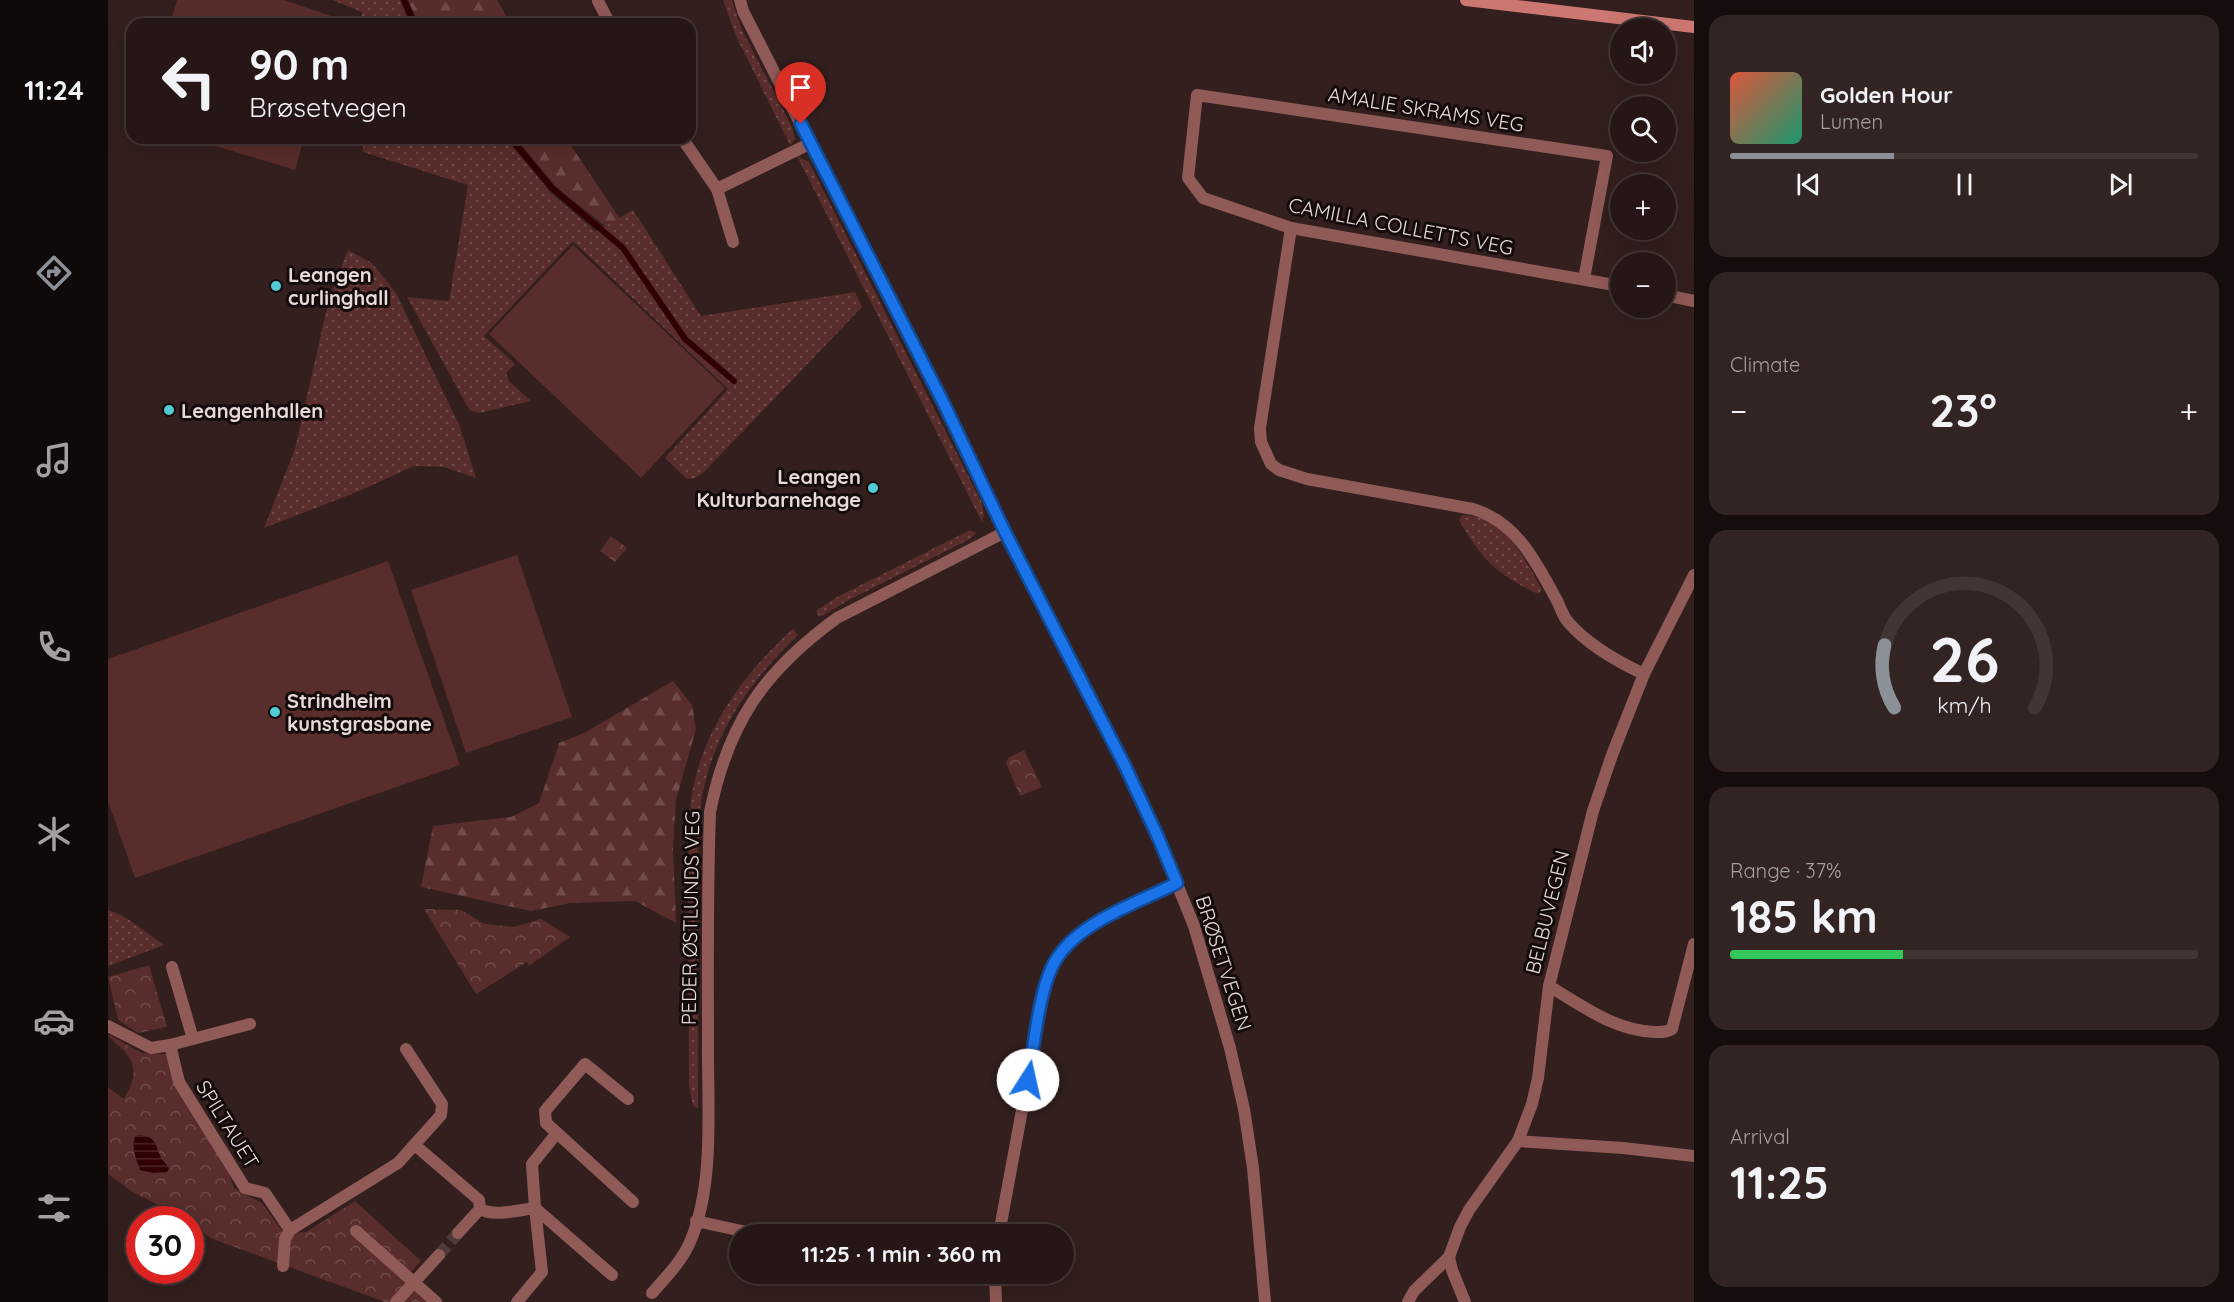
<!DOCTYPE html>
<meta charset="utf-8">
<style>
:root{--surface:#261716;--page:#322423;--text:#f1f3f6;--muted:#a49fa1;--line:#423635;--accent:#8c9099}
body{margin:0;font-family:Quicksand,sans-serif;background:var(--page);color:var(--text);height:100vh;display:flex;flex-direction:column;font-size:22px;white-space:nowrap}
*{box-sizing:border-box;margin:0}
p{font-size:20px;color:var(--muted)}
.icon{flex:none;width:33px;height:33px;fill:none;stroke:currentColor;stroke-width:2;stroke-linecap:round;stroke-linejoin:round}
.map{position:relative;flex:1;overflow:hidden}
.drawer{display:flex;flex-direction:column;gap:15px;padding:15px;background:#150d0c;width:540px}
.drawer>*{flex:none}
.hud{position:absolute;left:18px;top:18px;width:570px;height:126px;border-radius:18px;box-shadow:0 6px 24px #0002,0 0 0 2px var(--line);background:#261716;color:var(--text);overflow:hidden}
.fabs{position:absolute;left:1502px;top:18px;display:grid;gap:12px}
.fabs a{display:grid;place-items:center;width:66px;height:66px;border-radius:50%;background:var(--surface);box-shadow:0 6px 24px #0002,0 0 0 2px var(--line);font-size:30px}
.speed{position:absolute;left:18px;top:1206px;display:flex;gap:12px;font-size:30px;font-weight:700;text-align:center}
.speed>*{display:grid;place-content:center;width:78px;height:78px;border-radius:50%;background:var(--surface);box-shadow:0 6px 24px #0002,0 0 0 2px var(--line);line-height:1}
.speed .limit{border:9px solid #d22;background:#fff;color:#111}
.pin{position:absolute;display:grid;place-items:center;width:51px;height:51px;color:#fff;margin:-62px -26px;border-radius:50% 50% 50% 0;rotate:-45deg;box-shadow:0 0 6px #0007}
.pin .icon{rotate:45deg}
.me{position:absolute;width:66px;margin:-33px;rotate:10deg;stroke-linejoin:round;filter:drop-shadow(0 0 4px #0008)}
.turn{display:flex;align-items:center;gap:21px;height:126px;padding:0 24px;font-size:27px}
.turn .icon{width:78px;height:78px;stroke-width:2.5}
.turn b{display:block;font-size:42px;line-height:51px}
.big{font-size:45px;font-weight:700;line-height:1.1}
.drawer .tile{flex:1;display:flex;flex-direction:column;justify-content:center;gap:9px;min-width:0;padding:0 21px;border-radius:18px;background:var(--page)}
.drawer .dial{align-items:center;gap:0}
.dial svg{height:156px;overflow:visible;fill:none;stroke:var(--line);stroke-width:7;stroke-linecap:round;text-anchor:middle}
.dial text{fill:var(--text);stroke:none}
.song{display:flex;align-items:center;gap:18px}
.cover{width:72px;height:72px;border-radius:9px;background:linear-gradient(135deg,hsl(10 70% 55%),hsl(160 70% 35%))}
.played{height:6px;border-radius:3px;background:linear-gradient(90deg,var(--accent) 35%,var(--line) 35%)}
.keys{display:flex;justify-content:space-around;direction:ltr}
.heat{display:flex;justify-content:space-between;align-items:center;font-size:33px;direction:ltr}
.charge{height:9px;border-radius:4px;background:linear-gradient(90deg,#34c759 37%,var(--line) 0)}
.trip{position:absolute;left:621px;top:1224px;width:345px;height:60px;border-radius:30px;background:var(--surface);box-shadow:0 6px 24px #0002,0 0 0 2px var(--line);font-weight:700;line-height:60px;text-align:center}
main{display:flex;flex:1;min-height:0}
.dock{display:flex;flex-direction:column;width:108px;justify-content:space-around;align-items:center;background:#0f0909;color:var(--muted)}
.dock .icon{width:42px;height:42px}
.dock .active{color:var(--accent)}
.dock b{font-size:27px;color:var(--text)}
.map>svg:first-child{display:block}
.grass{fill:url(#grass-dots)}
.forest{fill:url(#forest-firs)}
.park{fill:url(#park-crowns)}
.pitch{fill:#592d2b}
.water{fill:url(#water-rules)}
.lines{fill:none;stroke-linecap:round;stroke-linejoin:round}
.stream{stroke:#300003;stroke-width:6}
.street-tunnel{stroke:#4d3b3a;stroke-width:12;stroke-dasharray:12 6;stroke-linecap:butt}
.street{stroke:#905a57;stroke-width:12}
.secondary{stroke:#cd7772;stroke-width:12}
.route-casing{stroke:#114b97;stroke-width:15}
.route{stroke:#1a73e8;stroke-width:10}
.poi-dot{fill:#52cbd7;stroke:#140c0b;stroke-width:2}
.labels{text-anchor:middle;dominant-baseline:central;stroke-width:6;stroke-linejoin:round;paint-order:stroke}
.street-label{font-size:20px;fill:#e7dad9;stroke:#140c0b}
.poi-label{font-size:20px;font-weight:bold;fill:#e7dad9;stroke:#140c0b;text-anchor:start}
</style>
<main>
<nav class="dock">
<b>11:24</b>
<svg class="icon active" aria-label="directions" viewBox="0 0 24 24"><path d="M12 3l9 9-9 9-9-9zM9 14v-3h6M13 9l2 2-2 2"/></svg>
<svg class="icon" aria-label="music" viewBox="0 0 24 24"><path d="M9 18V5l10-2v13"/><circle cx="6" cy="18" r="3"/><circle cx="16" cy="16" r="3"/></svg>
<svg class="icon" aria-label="phone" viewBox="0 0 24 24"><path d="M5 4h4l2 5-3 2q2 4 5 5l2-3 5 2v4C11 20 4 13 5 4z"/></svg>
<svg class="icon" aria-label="climate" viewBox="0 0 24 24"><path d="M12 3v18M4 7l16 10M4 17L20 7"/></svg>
<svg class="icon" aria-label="car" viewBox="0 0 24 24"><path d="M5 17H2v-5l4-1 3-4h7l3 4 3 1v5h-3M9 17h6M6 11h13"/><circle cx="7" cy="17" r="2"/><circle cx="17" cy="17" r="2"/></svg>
<svg class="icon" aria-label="filters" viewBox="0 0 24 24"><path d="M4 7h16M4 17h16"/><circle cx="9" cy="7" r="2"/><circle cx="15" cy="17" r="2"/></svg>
</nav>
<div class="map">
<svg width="1586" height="1302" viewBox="0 0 1586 1302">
<defs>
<pattern id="grass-dots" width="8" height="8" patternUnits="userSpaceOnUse" patternTransform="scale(1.5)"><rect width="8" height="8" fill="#592d2b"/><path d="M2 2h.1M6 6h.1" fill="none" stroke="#714b49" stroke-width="1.8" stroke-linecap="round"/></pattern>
<pattern id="forest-firs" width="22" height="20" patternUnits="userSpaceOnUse" patternTransform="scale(1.5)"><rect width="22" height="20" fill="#592d2b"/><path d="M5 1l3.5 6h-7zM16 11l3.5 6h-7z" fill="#714b49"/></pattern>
<pattern id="park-crowns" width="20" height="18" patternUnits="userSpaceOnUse" patternTransform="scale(1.5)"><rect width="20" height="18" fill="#592d2b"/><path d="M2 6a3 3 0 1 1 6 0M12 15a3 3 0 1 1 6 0" fill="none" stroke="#714b49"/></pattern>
<pattern id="water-rules" width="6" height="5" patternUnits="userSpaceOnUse" patternTransform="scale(1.5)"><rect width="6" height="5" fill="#300003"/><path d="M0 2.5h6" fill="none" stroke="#4e2527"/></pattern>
</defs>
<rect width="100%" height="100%" fill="#321f1e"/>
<g class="grass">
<path d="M224,0H292L302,24H252L254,12Z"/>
<path d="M615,0H624L634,30L684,127L687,139L682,145L628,36Z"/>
<path d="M255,138H394L402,143L442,192L487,231L525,210L593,316L747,292L754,307L596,472L587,478L579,479L557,458L620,389L466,242L463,243L376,336L407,364L398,373L401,381L423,401L371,413L362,410L358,404L299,297L341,301L360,185L255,152Z"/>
<path d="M689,156L701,162L874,503L876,515L874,522Z"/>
<path d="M240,250L264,263L288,293L352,427L368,478L336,467L306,466L249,492L156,528L187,449L221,299Z"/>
<path d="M1354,515C1397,516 1416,557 1434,590L1430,594C1387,573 1375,561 1351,520Z"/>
<path d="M862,530L868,533L862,539L739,601L714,616L709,615V610L729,597Z"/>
<path d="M685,629L690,635C639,684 600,740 592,812C591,826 591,840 590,854V1108L585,1106L581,1085L580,820C582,810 583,799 585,788C598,725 638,671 685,629Z"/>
<path d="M0,910C21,916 37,933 56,945L0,966Z"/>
</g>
<g class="forest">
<path d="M300,0H389L403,24H311Z"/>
<path d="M408,138H458L512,219L497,226L447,186Z"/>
<path d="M565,681L584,705L588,729L568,800L565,849L568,923L527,901L462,903L423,911L313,887L325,826L403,817L431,803L451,743L476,733Z"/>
</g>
<g class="park">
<path d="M503,536L519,548L507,562L492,551Z"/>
<path d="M916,750L934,787L912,796L898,763L900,758Z"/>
<path d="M316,909L353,910L376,924L406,927L433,919L462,937L421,966L419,962L368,994Z"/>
<path d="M41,965L59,1027L30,1033L10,1020L0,977Z"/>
<path d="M0,1034L34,1053L59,1054L116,1159L126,1188L154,1203L176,1233L198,1232L247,1201L313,1261L302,1273L335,1302H277L102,1238L82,1220L26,1193L0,1174V1087L16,1099C25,1082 32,1068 16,1051C11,1045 3,1041 0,1034Z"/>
</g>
<g class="pitch">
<path d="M69,0H176L232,19L231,24H62Z"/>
<path d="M81,138H196L187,170Z"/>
<path d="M465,245L617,388L533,478L381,334Z"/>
<path d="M409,555L464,717L358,753L303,590Z"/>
<path d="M280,561L352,765L27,878L0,801V659Z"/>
</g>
<path class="water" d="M32,1135C47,1136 47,1144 52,1155C53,1160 58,1163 61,1168L59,1172L45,1173L32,1170C28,1159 23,1147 27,1136Z"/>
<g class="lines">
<g class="stream">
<path d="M296,0L306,24"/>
<path d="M402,138L444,188L515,248L577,339L626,381"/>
</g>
<path class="street-tunnel" d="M331,1255L350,1233"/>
<g class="street">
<path d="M632,0L635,11L835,404L897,532L1017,766L1050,837L1086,926L1122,1048L1136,1109L1145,1168L1157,1302"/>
<path d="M490,1L502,24"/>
<path d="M574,138L609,189L703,143"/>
<path d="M609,189L625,242"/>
<path d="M1183,228L1152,428L1153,442L1163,464L1171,470L1199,479L1365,509C1408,522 1427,560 1447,597C1452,605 1454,615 1460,622C1480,645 1508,661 1536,674"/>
<path d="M1476,279L1499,156L1089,95L1080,178L1095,198L1183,228L1512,286"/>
<path d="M1557,295L1586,301"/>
<path d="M64,967L85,1039"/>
<path d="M1441,986C1474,1006 1506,1030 1546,1032C1553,1032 1557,1033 1564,1029L1586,944"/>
<path d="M0,1026L43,1048L62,1045L71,1082L137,1188L157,1193L182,1230L290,1163L333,1115L334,1104L298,1049"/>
<path d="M62,1045L142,1024"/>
<path d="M520,1099L477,1064L437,1111L438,1123L525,1202"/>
<path d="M1410,1141L1515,1148L1586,1156"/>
<path d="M308,1146L371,1200L372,1209C386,1217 411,1210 427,1208L424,1164L449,1133"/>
<path d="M427,1208L504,1275"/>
<path d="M588,1221L648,1234"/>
<path d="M248,1231L328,1302"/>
<path d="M350,1233L372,1209"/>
<path d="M891,1234L932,1013C935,998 937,982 944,968C963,924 1028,903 1069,883"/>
<path d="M1341,1257L1344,1270L1357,1302"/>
<path d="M175,1266L177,1239L182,1230"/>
<path d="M887,1274L888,1302"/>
<path d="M544,1293C558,1277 574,1261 582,1242C606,1187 600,1112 600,1053C600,973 599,892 602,812C620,723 656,671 729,618L897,532"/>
<path d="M288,1302L331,1255"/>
<path d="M409,1302L434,1272L427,1208"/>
<path d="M1300,1302L1306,1291L1341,1257L1352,1227L1361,1210L1410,1141L1424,1104L1430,1078L1441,986L1485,811L1504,755L1536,674L1586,575"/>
</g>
<path class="secondary" d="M1358,0L1586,27"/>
</g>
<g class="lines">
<defs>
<path id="route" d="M693,124L836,404L897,532L1017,766L1050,837L1069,883C1028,904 965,923 944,967C930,997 926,1047 920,1080"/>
</defs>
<use href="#route" class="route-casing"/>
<use href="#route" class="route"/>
</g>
<g class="poi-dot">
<circle cx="168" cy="286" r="6"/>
<circle cx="61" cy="410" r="6"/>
<circle cx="765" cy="488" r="6"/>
<circle cx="167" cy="712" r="6"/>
</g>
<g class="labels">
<g class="street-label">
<text transform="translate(1318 109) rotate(9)">AMALIE SKRAMS VEG</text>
<text transform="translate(1293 226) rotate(11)">CAMILLA COLLETTS VEG</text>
<text transform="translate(1439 912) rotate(-76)">BELBUVEGEN</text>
<text transform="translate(582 918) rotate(-89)">PEDER ØSTLUNDS VEG</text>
<text transform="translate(1116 963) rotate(72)">BRØSETVEGEN</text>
<text transform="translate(120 1124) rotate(58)">SPILTAUET</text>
</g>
<g class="poi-label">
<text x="180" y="274">Leangen<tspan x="180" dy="23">curlinghall</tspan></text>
<text x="73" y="410">Leangenhallen</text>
<text x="753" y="476" text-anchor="end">Leangen<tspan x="753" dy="23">Kulturbarnehage</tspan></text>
<text x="179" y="700">Strindheim<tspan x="179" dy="23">kunstgrasbane</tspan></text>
</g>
</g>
</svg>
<div class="fabs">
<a><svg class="icon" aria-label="sound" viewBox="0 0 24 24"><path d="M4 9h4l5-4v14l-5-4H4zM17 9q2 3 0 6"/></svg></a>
<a><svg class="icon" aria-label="search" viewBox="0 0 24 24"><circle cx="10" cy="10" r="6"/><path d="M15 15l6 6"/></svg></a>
<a>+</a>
<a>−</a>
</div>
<div class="speed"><div class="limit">30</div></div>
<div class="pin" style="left:693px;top:124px;background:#d93025"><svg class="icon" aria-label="arrive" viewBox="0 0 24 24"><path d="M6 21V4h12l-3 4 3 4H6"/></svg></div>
<svg class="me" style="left:920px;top:1080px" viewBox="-20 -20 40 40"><circle r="19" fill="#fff"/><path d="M0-13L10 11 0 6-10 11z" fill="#1a73e8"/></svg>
<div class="trip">11:25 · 1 min · 360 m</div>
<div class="hud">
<div class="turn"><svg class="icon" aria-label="left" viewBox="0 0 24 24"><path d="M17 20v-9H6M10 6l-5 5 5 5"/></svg><div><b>90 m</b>Brøsetvegen</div></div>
</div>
</div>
<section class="drawer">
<div class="tile">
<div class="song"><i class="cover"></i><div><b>Golden Hour</b><p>Lumen</p></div></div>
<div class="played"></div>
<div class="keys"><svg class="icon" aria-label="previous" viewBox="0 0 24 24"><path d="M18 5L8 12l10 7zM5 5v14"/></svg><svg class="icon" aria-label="pause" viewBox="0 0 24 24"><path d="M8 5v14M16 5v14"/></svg><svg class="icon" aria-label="next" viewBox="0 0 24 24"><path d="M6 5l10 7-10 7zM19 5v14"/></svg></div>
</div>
<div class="tile"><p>Climate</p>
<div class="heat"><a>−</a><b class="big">23°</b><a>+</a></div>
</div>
<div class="tile dial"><svg viewBox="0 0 100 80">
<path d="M14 69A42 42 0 1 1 86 69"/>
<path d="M14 69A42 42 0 0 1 9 37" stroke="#8c9099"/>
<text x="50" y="56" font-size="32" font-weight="700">26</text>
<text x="50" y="72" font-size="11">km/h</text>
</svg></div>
<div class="tile"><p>Range · 37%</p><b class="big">185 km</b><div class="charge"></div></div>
<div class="tile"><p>Arrival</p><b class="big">11:25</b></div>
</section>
</main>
